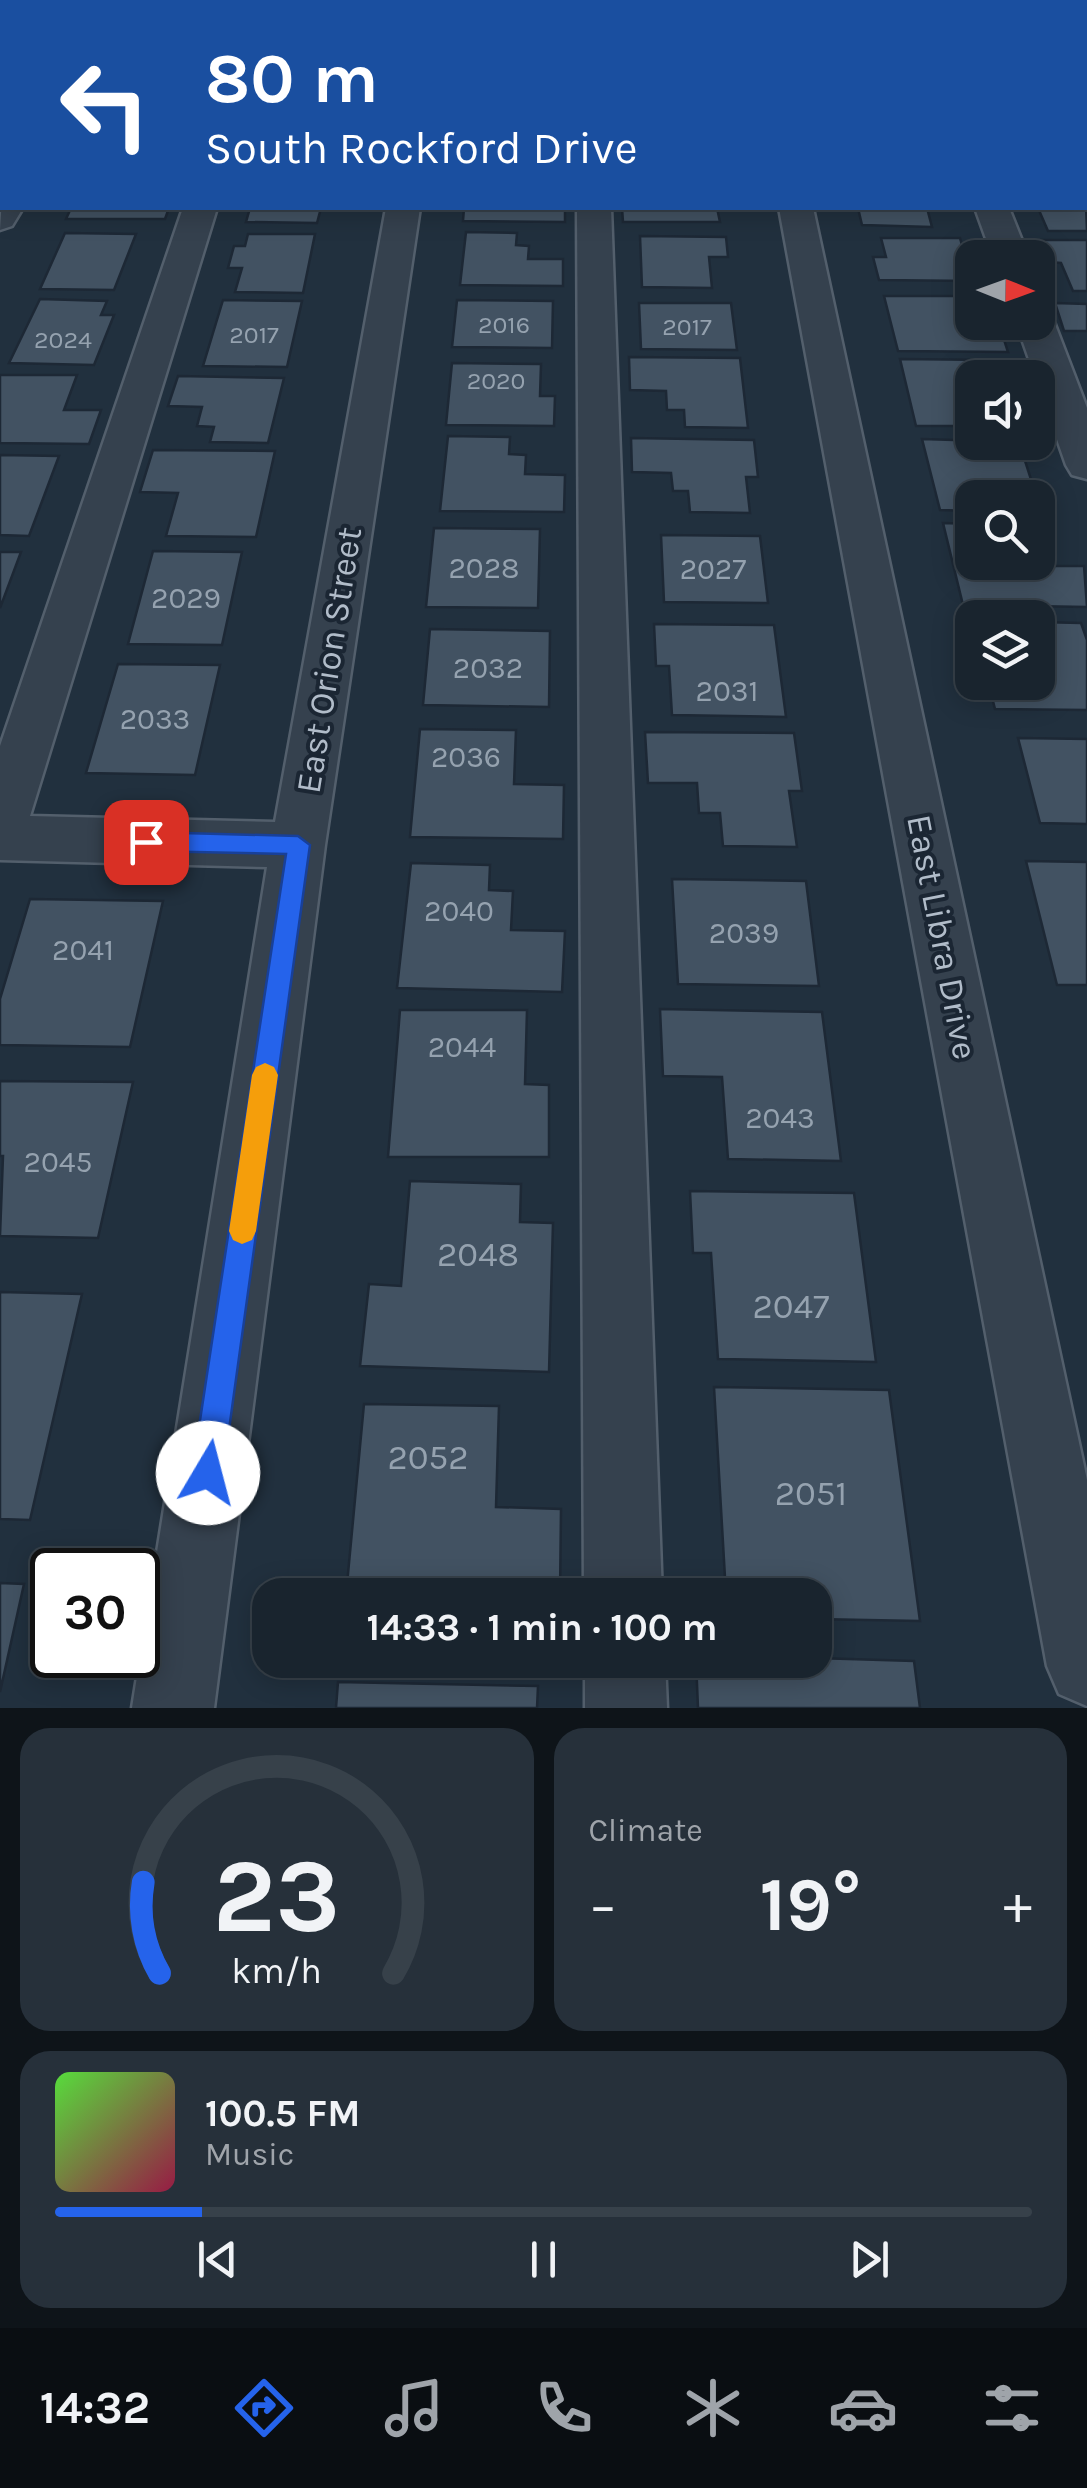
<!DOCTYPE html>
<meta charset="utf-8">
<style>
:root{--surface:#19242e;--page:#26303a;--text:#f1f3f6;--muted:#9fa4aa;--line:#37414a;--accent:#2563eb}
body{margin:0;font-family:Karla,sans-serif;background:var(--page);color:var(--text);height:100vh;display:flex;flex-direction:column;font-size:38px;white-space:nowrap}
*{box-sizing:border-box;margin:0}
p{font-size:32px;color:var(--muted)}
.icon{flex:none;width:55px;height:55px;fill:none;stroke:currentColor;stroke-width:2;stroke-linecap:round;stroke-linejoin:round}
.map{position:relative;height:1708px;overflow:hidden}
.details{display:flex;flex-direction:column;gap:20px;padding:20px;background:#0e1419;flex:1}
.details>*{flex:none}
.guide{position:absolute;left:0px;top:0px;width:1088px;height:210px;box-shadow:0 5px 25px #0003,0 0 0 2px var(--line);background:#1a4fa0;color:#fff;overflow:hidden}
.needle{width:65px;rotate:91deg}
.controls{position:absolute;left:955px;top:240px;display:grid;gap:20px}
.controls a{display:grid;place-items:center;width:100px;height:100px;border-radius:20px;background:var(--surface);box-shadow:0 5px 25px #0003,0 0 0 2px var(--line);font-size:50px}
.speed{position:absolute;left:30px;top:1548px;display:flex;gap:20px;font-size:50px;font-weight:700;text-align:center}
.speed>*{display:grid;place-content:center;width:130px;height:130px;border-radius:50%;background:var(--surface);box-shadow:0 5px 25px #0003,0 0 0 2px var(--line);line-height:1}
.speed .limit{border:5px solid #111;border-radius:15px;background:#fff;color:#111}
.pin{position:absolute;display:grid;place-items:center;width:85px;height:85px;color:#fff;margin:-42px;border-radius:20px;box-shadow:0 5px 15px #0006}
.me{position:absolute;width:110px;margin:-55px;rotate:8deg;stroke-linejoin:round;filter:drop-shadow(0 0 8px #0008)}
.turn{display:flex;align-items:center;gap:35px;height:210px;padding:0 40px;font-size:45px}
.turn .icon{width:130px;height:130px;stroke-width:2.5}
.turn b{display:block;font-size:70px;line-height:85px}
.big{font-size:75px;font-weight:700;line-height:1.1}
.details .widget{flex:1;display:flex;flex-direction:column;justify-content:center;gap:15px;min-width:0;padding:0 35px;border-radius:30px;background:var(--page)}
.details .dial{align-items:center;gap:0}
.dial svg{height:260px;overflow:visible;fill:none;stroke:var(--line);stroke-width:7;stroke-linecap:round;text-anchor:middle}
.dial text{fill:var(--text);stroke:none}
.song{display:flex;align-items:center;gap:30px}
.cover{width:120px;height:120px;border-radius:15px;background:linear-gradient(135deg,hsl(110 70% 55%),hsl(340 70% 35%))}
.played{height:10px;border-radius:5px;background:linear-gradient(90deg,var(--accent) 15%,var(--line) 15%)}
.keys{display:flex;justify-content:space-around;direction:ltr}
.heat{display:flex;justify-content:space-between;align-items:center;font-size:55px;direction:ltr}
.details .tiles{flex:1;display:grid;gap:20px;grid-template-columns:1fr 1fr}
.widget:last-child{grid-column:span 2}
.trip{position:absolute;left:252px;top:1578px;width:580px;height:100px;border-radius:30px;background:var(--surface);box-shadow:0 5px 25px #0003,0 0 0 2px var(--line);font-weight:700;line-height:100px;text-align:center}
.menu{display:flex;height:160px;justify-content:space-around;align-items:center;background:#0a0e12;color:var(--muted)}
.menu .icon{width:70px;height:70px}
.menu .current{color:var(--accent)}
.menu b{font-size:45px;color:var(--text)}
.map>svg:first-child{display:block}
.building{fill:#425262;stroke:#1d2835;stroke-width:2.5}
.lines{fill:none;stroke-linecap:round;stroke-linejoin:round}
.minor-casing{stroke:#535f6c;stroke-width:5}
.minor{fill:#35414e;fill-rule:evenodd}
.route{fill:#2563eb;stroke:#184099;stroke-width:2.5}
.slow{fill:#f59e0b}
.labels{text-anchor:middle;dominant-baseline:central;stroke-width:8;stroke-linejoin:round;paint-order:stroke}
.far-number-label{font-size:25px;fill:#95a2af}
.number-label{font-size:30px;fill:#95a2af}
.street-label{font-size:35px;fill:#b1bcc9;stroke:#1b2633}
.near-number-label{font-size:35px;fill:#95a2af}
</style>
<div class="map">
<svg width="1087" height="1708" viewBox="0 0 1087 1708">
<rect width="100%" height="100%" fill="#21303e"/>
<g class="building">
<path d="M1085,179L1087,231H1048L1038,208H1085Z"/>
<path d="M71,208H169L165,219H66Z"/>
<path d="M250,208H321L317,223L246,222Z"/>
<path d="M464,208H565V222L463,221Z"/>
<path d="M622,208H717L720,222H623Z"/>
<path d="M858,208H927L932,227L862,225Z"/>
<path d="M466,232L517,233L516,245L529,246L528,259H563V286L460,285Z"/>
<path d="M65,233L136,234L114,290L40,289Z"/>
<path d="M248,234H315L303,293L235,292L242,268H228L234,246H245Z"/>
<path d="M640,236L726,237L728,257H709L712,288L642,287Z"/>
<path d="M881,238H960L972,281L879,280L873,257H886Z"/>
<path d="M1039,240H1087V291H1073L1061,263L1048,262Z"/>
<path d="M884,296H955L964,324H999L1008,352L898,351Z"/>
<path d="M40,299L107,301L101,315H114L94,365L9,363Z"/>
<path d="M223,300L302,301L287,367L203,366Z"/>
<path d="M457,300L553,301L552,348L452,347Z"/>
<path d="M639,303H731L737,350L641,349Z"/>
<path d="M1055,303L1087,304V331H1064Z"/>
<path d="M629,357L740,358L748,428L685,427L684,410H667L666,391L630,390Z"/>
<path d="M900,359L991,360L996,378H972V426H916Z"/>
<path d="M452,363L541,364L540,396H555L554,426L446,425Z"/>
<path d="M0,375H77L64,410H101L89,444L0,443Z"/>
<path d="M178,376L284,378L268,443L210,442L214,427L197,426L202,407L168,406Z"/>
<path d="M448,436L510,437L509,454L526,455L525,474L565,475L564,512L440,511Z"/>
<path d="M631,438L754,440L758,477H746L750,513L690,512L688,491H673L671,473L632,472Z"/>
<path d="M922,439L1019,442L1037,498H972V511L940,510Z"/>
<path d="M153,450L275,451L256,537L166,536L178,493L140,492Z"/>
<path d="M0,455L59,456L29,536L0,535Z"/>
<path d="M943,523L972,524V562H1038V551L1042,566H1084L1087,607L963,605Z"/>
<path d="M434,528L540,529L538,608L426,607Z"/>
<path d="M661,535L760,536L768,603L664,602Z"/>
<path d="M153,551L242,552L222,645L128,644Z"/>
<path d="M0,552H21L0,608Z"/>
<path d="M1038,622L1081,623L1087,640V710L995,709L988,682H1038Z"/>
<path d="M654,624L774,625L786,717L672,715L669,666H656Z"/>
<path d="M430,629L550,631L549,707L423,705Z"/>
<path d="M118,664L220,665L195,775L86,773Z"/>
<path d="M420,729L516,730L514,784L564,785L563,839L410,837Z"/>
<path d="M645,732L794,733L802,791H789L797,847L723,846L720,813H699L697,783H648Z"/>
<path d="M1018,738L1087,739V824L1040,823Z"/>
<path d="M1026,861L1087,862V985H1057Z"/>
<path d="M411,863L490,865L489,890L513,891L511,930L565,931L562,992L397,988Z"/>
<path d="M672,879L806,881L819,986L678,984Z"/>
<path d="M30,899L163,901L130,1047L0,1045V999Z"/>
<path d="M660,1009L822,1012L841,1161L728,1159L722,1077L663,1076Z"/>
<path d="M400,1010H527L525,1084L549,1085V1157H388Z"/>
<path d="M0,1081L133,1082L98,1238L0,1236L3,1156H0Z"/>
<path d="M410,1181L521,1184L520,1222L553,1223L549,1372L360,1366L369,1284L401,1286Z"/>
<path d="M690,1191L854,1193L876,1362L718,1359L711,1253H693Z"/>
<path d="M0,1292L82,1294L30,1520L0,1519Z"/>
<path d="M714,1387L889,1390L920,1621L815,1619V1595H726Z"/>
<path d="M364,1404L499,1406L496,1507L561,1509L560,1595H346Z"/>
<path d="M0,1583L24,1584L0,1692Z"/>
<path d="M815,1658L914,1661L920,1708H698L696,1660Z"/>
<path d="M338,1682L538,1686L537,1708H336Z"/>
</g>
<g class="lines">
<defs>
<g id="minor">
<rect x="1085" y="61" width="2" height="18"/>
<rect x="1085" y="144" width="2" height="20"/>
<path d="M2,198V208H23L12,226L0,230Z"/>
<path d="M183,208H217L30,816L275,822L386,208H420L325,845L214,1708H132L267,867L0,860V746Z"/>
<path d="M577,208H611L662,1595H584Z"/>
<path d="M779,208H813L1087,1480V1706L1059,1694L1047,1666Z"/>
<path d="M975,208H1009L1029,258H993Z"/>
<path d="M1038,311L1049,314L1054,322L1087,408V479L1072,475L1066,465L1016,322H1038Z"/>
<path d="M585,1660H665L667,1708H585Z"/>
</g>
</defs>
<use href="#minor" class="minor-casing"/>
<use href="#minor" class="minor"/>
</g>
<path class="route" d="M146,832L298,836L310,845L223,1473L218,1484L208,1488L197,1484L192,1473L286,854L146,851L135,842Z"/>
<path class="slow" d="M265,1063L274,1067L278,1075L256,1231L252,1240L242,1244L233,1240L229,1231L252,1075L256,1067Z"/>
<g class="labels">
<g class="far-number-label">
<text x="504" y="324">2016</text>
<text x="687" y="326">2017</text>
<text x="254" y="334">2017</text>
<text x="63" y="339">2024</text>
<text x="496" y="380">2020</text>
</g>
<g class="number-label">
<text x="484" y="568">2028</text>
<text x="713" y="569">2027</text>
<text x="186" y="598">2029</text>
<text x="488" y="668">2032</text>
<text x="727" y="691">2031</text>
<text x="155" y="719">2033</text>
<text x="466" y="757">2036</text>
<text x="459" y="911">2040</text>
<text x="744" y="933">2039</text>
<text x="83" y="950">2041</text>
<text x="462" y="1047">2044</text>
<text x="780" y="1118">2043</text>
<text x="58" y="1162">2045</text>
</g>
<g class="street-label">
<text transform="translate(329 660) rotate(-81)">East Orion Street</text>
<text transform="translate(942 937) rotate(79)">East Libra Drive</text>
</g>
<g class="near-number-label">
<text x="478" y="1254">2048</text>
<text x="791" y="1306">2047</text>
<text x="428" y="1457">2052</text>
<text x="811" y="1493">2051</text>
</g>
</g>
</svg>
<div class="controls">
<a><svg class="needle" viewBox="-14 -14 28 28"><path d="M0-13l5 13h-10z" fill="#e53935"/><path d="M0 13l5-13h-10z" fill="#9fa4aa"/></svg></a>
<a><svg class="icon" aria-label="sound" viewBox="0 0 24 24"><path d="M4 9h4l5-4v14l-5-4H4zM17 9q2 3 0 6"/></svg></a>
<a><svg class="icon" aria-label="search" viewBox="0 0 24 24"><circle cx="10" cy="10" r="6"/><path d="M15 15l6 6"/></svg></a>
<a><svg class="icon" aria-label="layers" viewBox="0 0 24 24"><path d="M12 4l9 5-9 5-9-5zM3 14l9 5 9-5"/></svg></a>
</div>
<div class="speed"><div class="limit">30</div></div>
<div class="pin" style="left:146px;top:842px;background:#d93025"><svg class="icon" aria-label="arrive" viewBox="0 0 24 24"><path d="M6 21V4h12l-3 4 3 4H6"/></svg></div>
<svg class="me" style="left:208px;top:1473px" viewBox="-20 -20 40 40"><circle r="19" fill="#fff"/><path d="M0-13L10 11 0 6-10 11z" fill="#2563eb"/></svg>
<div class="trip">14:33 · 1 min · 100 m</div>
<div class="guide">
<div class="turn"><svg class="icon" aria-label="left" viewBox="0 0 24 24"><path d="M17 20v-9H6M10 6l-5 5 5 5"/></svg><div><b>80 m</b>South Rockford Drive</div></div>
</div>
</div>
<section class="details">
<div class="tiles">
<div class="widget dial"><svg viewBox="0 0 100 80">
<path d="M14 69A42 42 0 1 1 86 69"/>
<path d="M14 69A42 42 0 0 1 9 41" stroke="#2563eb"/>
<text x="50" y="56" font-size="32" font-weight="700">23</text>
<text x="50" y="72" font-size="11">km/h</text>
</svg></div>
<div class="widget"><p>Climate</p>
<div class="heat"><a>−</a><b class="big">19°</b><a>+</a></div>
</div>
<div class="widget">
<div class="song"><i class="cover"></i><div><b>100.5 FM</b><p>Music</p></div></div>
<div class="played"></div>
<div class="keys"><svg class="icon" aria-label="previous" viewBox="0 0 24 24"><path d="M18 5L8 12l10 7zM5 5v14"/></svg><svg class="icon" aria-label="pause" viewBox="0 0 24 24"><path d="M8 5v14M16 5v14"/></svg><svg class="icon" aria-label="next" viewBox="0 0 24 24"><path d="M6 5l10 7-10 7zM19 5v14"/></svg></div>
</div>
</div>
</section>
<nav class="menu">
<b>14:32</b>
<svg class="icon current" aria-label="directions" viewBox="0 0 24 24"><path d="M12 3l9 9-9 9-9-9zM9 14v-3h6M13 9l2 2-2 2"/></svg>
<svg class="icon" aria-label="music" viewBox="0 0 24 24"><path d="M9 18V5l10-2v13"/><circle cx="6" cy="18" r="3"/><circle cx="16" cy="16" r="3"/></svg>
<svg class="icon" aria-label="phone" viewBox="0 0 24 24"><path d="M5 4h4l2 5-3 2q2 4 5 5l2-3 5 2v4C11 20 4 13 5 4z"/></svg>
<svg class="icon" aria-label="climate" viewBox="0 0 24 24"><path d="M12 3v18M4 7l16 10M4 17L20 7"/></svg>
<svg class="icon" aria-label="car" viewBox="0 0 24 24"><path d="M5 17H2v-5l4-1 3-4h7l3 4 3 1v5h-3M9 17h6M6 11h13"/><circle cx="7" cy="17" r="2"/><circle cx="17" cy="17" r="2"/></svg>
<svg class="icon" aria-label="filters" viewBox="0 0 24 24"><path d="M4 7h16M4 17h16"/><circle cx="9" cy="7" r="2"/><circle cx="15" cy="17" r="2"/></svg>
</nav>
